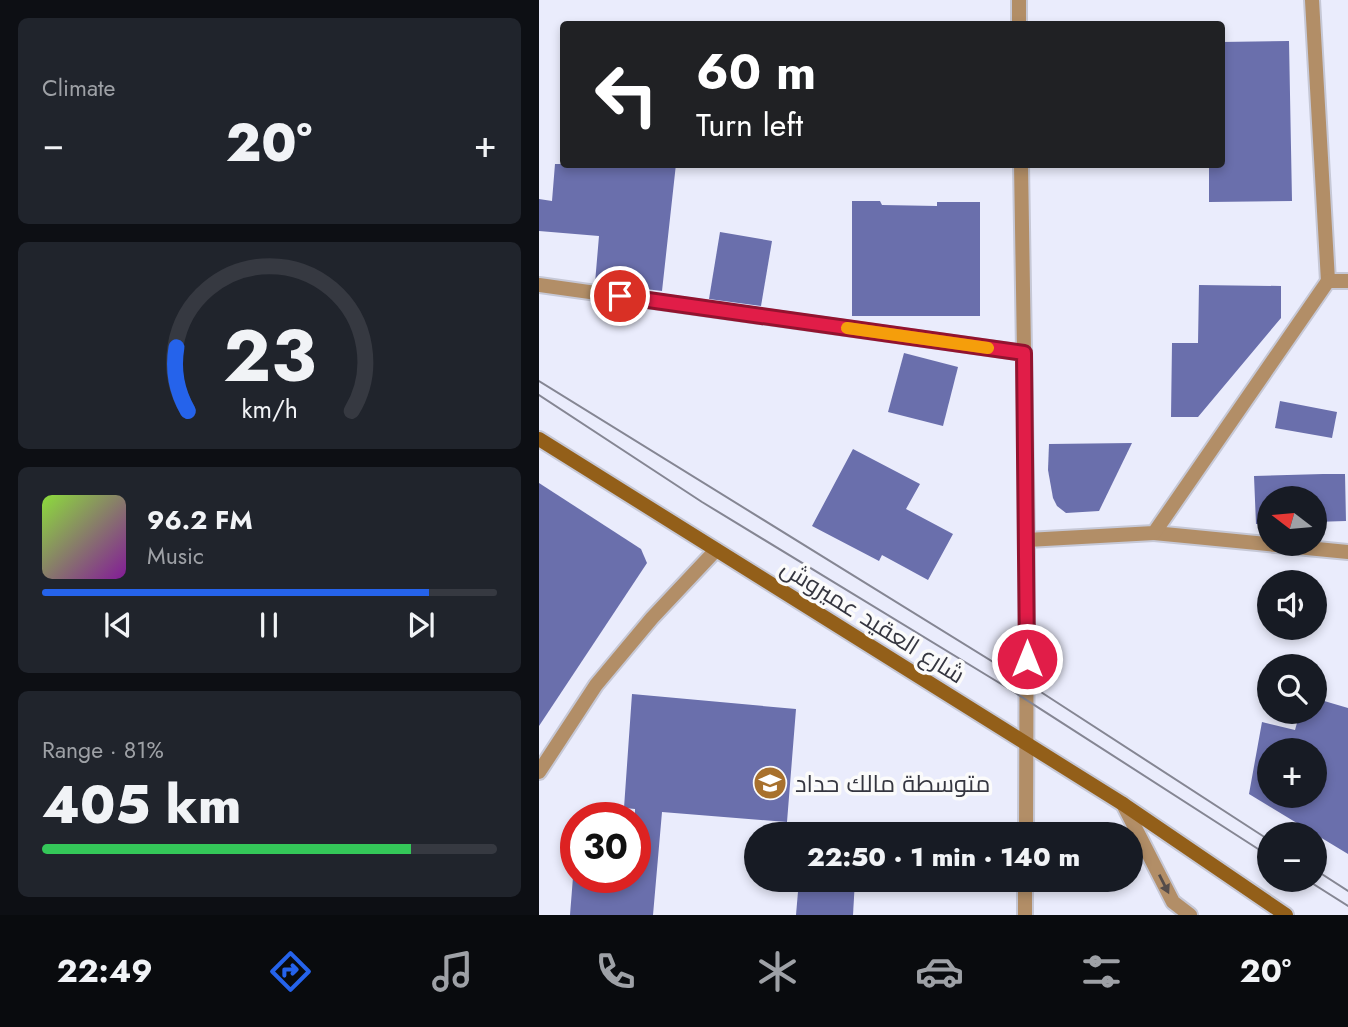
<!DOCTYPE html>
<meta charset="utf-8">
<style>
:root{--surface:#171b24;--page:#20242c;--text:#f1f3f6;--muted:#9ea1a6;--line:#363941;--accent:#2563eb}
body{margin:0;font-family:Jost,Cairo,sans-serif;background:var(--page);color:var(--text);height:100vh;display:flex;flex-direction:column;font-size:26px;white-space:nowrap}
*{box-sizing:border-box;margin:0}
p{font-size:23px;color:var(--muted)}
.icon{flex:none;width:38px;height:38px;fill:none;stroke:currentColor;stroke-width:2;stroke-linecap:round;stroke-linejoin:round}
.map{position:relative;flex:1;overflow:hidden}
.side{display:flex;flex-direction:column;gap:18px;padding:18px;background:#0d0f14;width:539px}
.side>*{flex:none}
.guide{position:absolute;left:21px;top:21px;width:665px;height:147px;border-radius:7px;box-shadow:0 4px 10px #0003;background:#202124;color:#fff;overflow:hidden}
.needle{width:46px;rotate:286deg}
.buttons{position:absolute;left:718px;top:486px;display:grid;gap:14px}
.buttons a{display:grid;place-items:center;width:70px;height:70px;border-radius:50%;background:var(--surface);box-shadow:0 4px 10px #0003;font-size:35px}
.speed{position:absolute;left:21px;top:802px;display:flex;gap:14px;font-size:35px;font-weight:700;text-align:center}
.speed>*{display:grid;place-content:center;width:91px;height:91px;border-radius:50%;background:var(--surface);box-shadow:0 4px 10px #0003;line-height:1}
.speed .limit{border:10px solid #d22;background:#fff;color:#111}
.pin{position:absolute;display:grid;place-items:center;width:60px;height:60px;color:#fff;margin:-30px;border:4px solid #fff;border-radius:50%;box-shadow:0 2px 7px #0007}
.me{position:absolute;width:77px;margin:-38px;rotate:0deg;stroke-linejoin:round;filter:drop-shadow(0 0 5px #0008)}
.turn{display:flex;align-items:center;gap:24px;height:147px;padding:0 21px;font-size:32px}
.turn .icon{width:91px;height:91px;stroke-width:2.5}
.turn b{display:block;font-size:49px;line-height:60px}
.big{font-size:52px;font-weight:800;line-height:1.1}
.side .widget{flex:1;display:flex;flex-direction:column;justify-content:center;gap:10px;min-width:0;padding:0 24px;border-radius:10px;background:var(--page)}
.side .dial{align-items:center;gap:0}
.dial svg{height:182px;overflow:visible;fill:none;stroke:var(--line);stroke-width:7;stroke-linecap:round;text-anchor:middle}
.dial text{fill:var(--text);stroke:none}
.song{display:flex;align-items:center;gap:21px}
.cover{width:84px;height:84px;border-radius:10px;background:linear-gradient(135deg,hsl(90 70% 55%),hsl(290 70% 35%))}
.played{height:7px;border-radius:4px;background:linear-gradient(90deg,var(--accent) 85%,var(--line) 85%)}
.keys{display:flex;justify-content:space-around;direction:ltr}
.heat{display:flex;justify-content:space-between;align-items:center;font-size:38px;direction:ltr}
.charge{height:10px;border-radius:5px;background:linear-gradient(90deg,#34c759 81%,var(--line) 0)}
.trip{position:absolute;left:205px;top:822px;width:399px;height:70px;border-radius:35px;background:var(--surface);box-shadow:0 4px 10px #0003;font-weight:800;line-height:70px;text-align:center}
.menu{display:flex;height:112px;justify-content:space-around;align-items:center;background:#090b0e;color:var(--muted)}
.menu .icon{width:49px;height:49px}
.menu .active{color:var(--accent)}
.menu b{font-size:32px;color:var(--text)}
main{display:flex;flex:1;min-height:0}
.map>svg:first-child{display:block}
.building{fill:#6a6fac;fill-rule:evenodd}
.lines{fill:none;stroke-linecap:round;stroke-linejoin:round}
.service-casing{stroke:#c6c8d6;stroke-width:18}
.minor-casing{stroke:#c6c8d6;stroke-width:18}
.secondary-casing{stroke:#c6c8d6;stroke-width:18}
.service{stroke:#b28e67;stroke-width:14}
.minor{stroke:#b28e67;stroke-width:14}
.secondary{stroke:#935f19;stroke-width:14}
.tram{stroke:#858693;stroke-width:2}
.oneway{fill:#544c4a}
.route-casing{stroke:#92132f;stroke-width:18}
.route{stroke:#e11d48;stroke-width:12}
.slow{stroke:#f59e0b;stroke-width:12}
.labels{text-anchor:middle;dominant-baseline:central;stroke-width:7;stroke-linejoin:round;paint-order:stroke}
.street-label{font-size:24px;fill:#353640;stroke:#fbfbfb}
.poi-label{font-size:24px;fill:#353640;stroke:#fbfbfb;text-anchor:start}
</style>
<main>
<section class="side">
<div class="widget"><p>Climate</p>
<div class="heat"><a>−</a><b class="big">20°</b><a>+</a></div>
</div>
<div class="widget dial"><svg viewBox="0 0 100 80">
<path d="M14 69A42 42 0 1 1 86 69"/>
<path d="M14 69A42 42 0 0 1 9 41" stroke="#2563eb"/>
<text x="50" y="56" font-size="32" font-weight="700">23</text>
<text x="50" y="72" font-size="11">km/h</text>
</svg></div>
<div class="widget">
<div class="song"><i class="cover"></i><div><b>96.2 FM</b><p>Music</p></div></div>
<div class="played"></div>
<div class="keys"><svg class="icon" aria-label="previous" viewBox="0 0 24 24"><path d="M18 5L8 12l10 7zM5 5v14"/></svg><svg class="icon" aria-label="pause" viewBox="0 0 24 24"><path d="M8 5v14M16 5v14"/></svg><svg class="icon" aria-label="next" viewBox="0 0 24 24"><path d="M6 5l10 7-10 7zM19 5v14"/></svg></div>
</div>
<div class="widget"><p>Range · 81%</p><b class="big">405 km</b><div class="charge"></div></div>
</section>
<div class="map">
<svg width="809" height="915" viewBox="0 0 809 915">
<rect width="100%" height="100%" fill="#eaecfc"/>
<g class="building">
<path d="M750,41L753,201L670,202V164H682V42Z"/>
<path d="M16,164H137L123,291L56,283L60,236L0,231V199L13,201Z"/>
<path d="M313,201H341L343,205L398,206V202H441V316H313Z"/>
<path d="M181,232L233,241L222,306L170,299Z"/>
<path d="M660,285L742,286V318L659,417H632L633,343H659Z"/>
<path d="M365,353L419,367L404,426L349,412Z"/>
<path d="M741,401L798,412L793,438L736,428Z"/>
<path d="M593,443L560,511L527,513L518,506L514,498L509,470L510,444Z"/>
<path d="M314,449L381,484L367,509L414,534L389,580L343,555L340,561L273,526Z"/>
<path d="M784,474H806L807,521L775,522V499H730V524H717L715,476Z"/>
<path d="M0,483L102,549L108,563L0,726Z"/>
<path d="M93,694L257,709L248,822L123,812L114,915H31L34,877H96V809L85,808Z"/>
<path d="M775,698L809,708V854L710,794L723,722L756,730L761,712H775ZM730,751H775V796H730Z"/>
<path d="M260,880H316L314,915H257Z"/>
</g>
<g class="lines">
<defs>
<path id="service" d="M584,804L634,902L651,915"/>
<g id="minor">
<path d="M480,0V24"/>
<path d="M773,0L789,281"/>
<path d="M482,164L488,540L487,835"/>
<path d="M0,285L485,353"/>
<path d="M615,533L809,552"/>
<path d="M488,540L615,533L789,281H809"/>
<path d="M0,772L57,685L113,618L177,550"/>
<path d="M486,915V880"/>
</g>
<path id="secondary" d="M0,439L584,804L747,915"/>
</defs>
<use href="#service" class="service-casing"/>
<use href="#minor" class="minor-casing"/>
<use href="#secondary" class="secondary-casing"/>
<use href="#service" class="service"/>
<use href="#minor" class="minor"/>
<use href="#secondary" class="secondary"/>
<g class="tram">
<path d="M0,381L488,683L730,840"/>
<path d="M0,395L163,502L472,690L730,856"/>
<path d="M775,869L809,891"/>
<path d="M768,880L809,906"/>
</g>
</g>
<defs><path id="oneway-solid" d="M-6-.8H1V-3.2L6.5 0L1 3.2V.8H-6Z" transform="scale(1.75)"/></defs>
<use class="oneway" href="#oneway-solid" transform="translate(625 884) rotate(63)"/>
<g class="lines">
<defs>
<path id="route" d="M81,296L485,353L488,659"/>
</defs>
<use href="#route" class="route-casing"/>
<use href="#route" class="route"/>
<path class="slow" d="M308,328L449,348"/>
</g>
<defs>
<symbol id="school-disc" viewBox="-11 -11 22 22"><circle r="9.5" fill="#a8712d" stroke="#fbfbfb"/><path d="M0-5L7-2L0 1L-7-2ZM-4 1L0 2.5L4 1V4Q0 6-4 4Z" fill="#fff"/></symbol>
</defs>
<g fill-rule="evenodd">
<use href="#school-disc" x="212" y="764" width="38" height="38"/>
</g>
<g class="labels">
<g class="street-label">
<text transform="translate(334 621) rotate(32)">شارع العقيد عميروش</text>
</g>
<g class="poi-label">
<text x="256" y="783">متوسطة مالك حداد</text>
</g>
</g>
</svg>
<div class="buttons">
<a><svg class="needle" viewBox="-14 -14 28 28"><path d="M0-13l5 13h-10z" fill="#e53935"/><path d="M0 13l5-13h-10z" fill="#9ea1a6"/></svg></a>
<a><svg class="icon" aria-label="sound" viewBox="0 0 24 24"><path d="M4 9h4l5-4v14l-5-4H4zM17 9q2 3 0 6"/></svg></a>
<a><svg class="icon" aria-label="search" viewBox="0 0 24 24"><circle cx="10" cy="10" r="6"/><path d="M15 15l6 6"/></svg></a>
<a>+</a>
<a>−</a>
</div>
<div class="speed"><div class="limit">30</div></div>
<div class="pin" style="left:81px;top:296px;background:#d93025"><svg class="icon" aria-label="arrive" viewBox="0 0 24 24"><path d="M6 21V4h12l-3 4 3 4H6"/></svg></div>
<svg class="me" style="left:488px;top:659px" viewBox="-20 -20 40 40"><circle r="17" fill="#e11d48" stroke="#fff" stroke-width="3"/><path d="M0-11L8 9 0 5-8 9z" fill="#fff"/></svg>
<div class="trip">22:50 · 1 min · 140 m</div>
<div class="guide">
<div class="turn"><svg class="icon" aria-label="left" viewBox="0 0 24 24"><path d="M17 20v-9H6M10 6l-5 5 5 5"/></svg><div><b>60 m</b>Turn left</div></div>
</div>
</div>
</main>
<nav class="menu">
<b>22:49</b>
<svg class="icon active" aria-label="directions" viewBox="0 0 24 24"><path d="M12 3l9 9-9 9-9-9zM9 14v-3h6M13 9l2 2-2 2"/></svg>
<svg class="icon" aria-label="music" viewBox="0 0 24 24"><path d="M9 18V5l10-2v13"/><circle cx="6" cy="18" r="3"/><circle cx="16" cy="16" r="3"/></svg>
<svg class="icon" aria-label="phone" viewBox="0 0 24 24"><path d="M5 4h4l2 5-3 2q2 4 5 5l2-3 5 2v4C11 20 4 13 5 4z"/></svg>
<svg class="icon" aria-label="climate" viewBox="0 0 24 24"><path d="M12 3v18M4 7l16 10M4 17L20 7"/></svg>
<svg class="icon" aria-label="car" viewBox="0 0 24 24"><path d="M5 17H2v-5l4-1 3-4h7l3 4 3 1v5h-3M9 17h6M6 11h13"/><circle cx="7" cy="17" r="2"/><circle cx="17" cy="17" r="2"/></svg>
<svg class="icon" aria-label="filters" viewBox="0 0 24 24"><path d="M4 7h16M4 17h16"/><circle cx="9" cy="7" r="2"/><circle cx="15" cy="17" r="2"/></svg>
<b>20°</b>
</nav>
